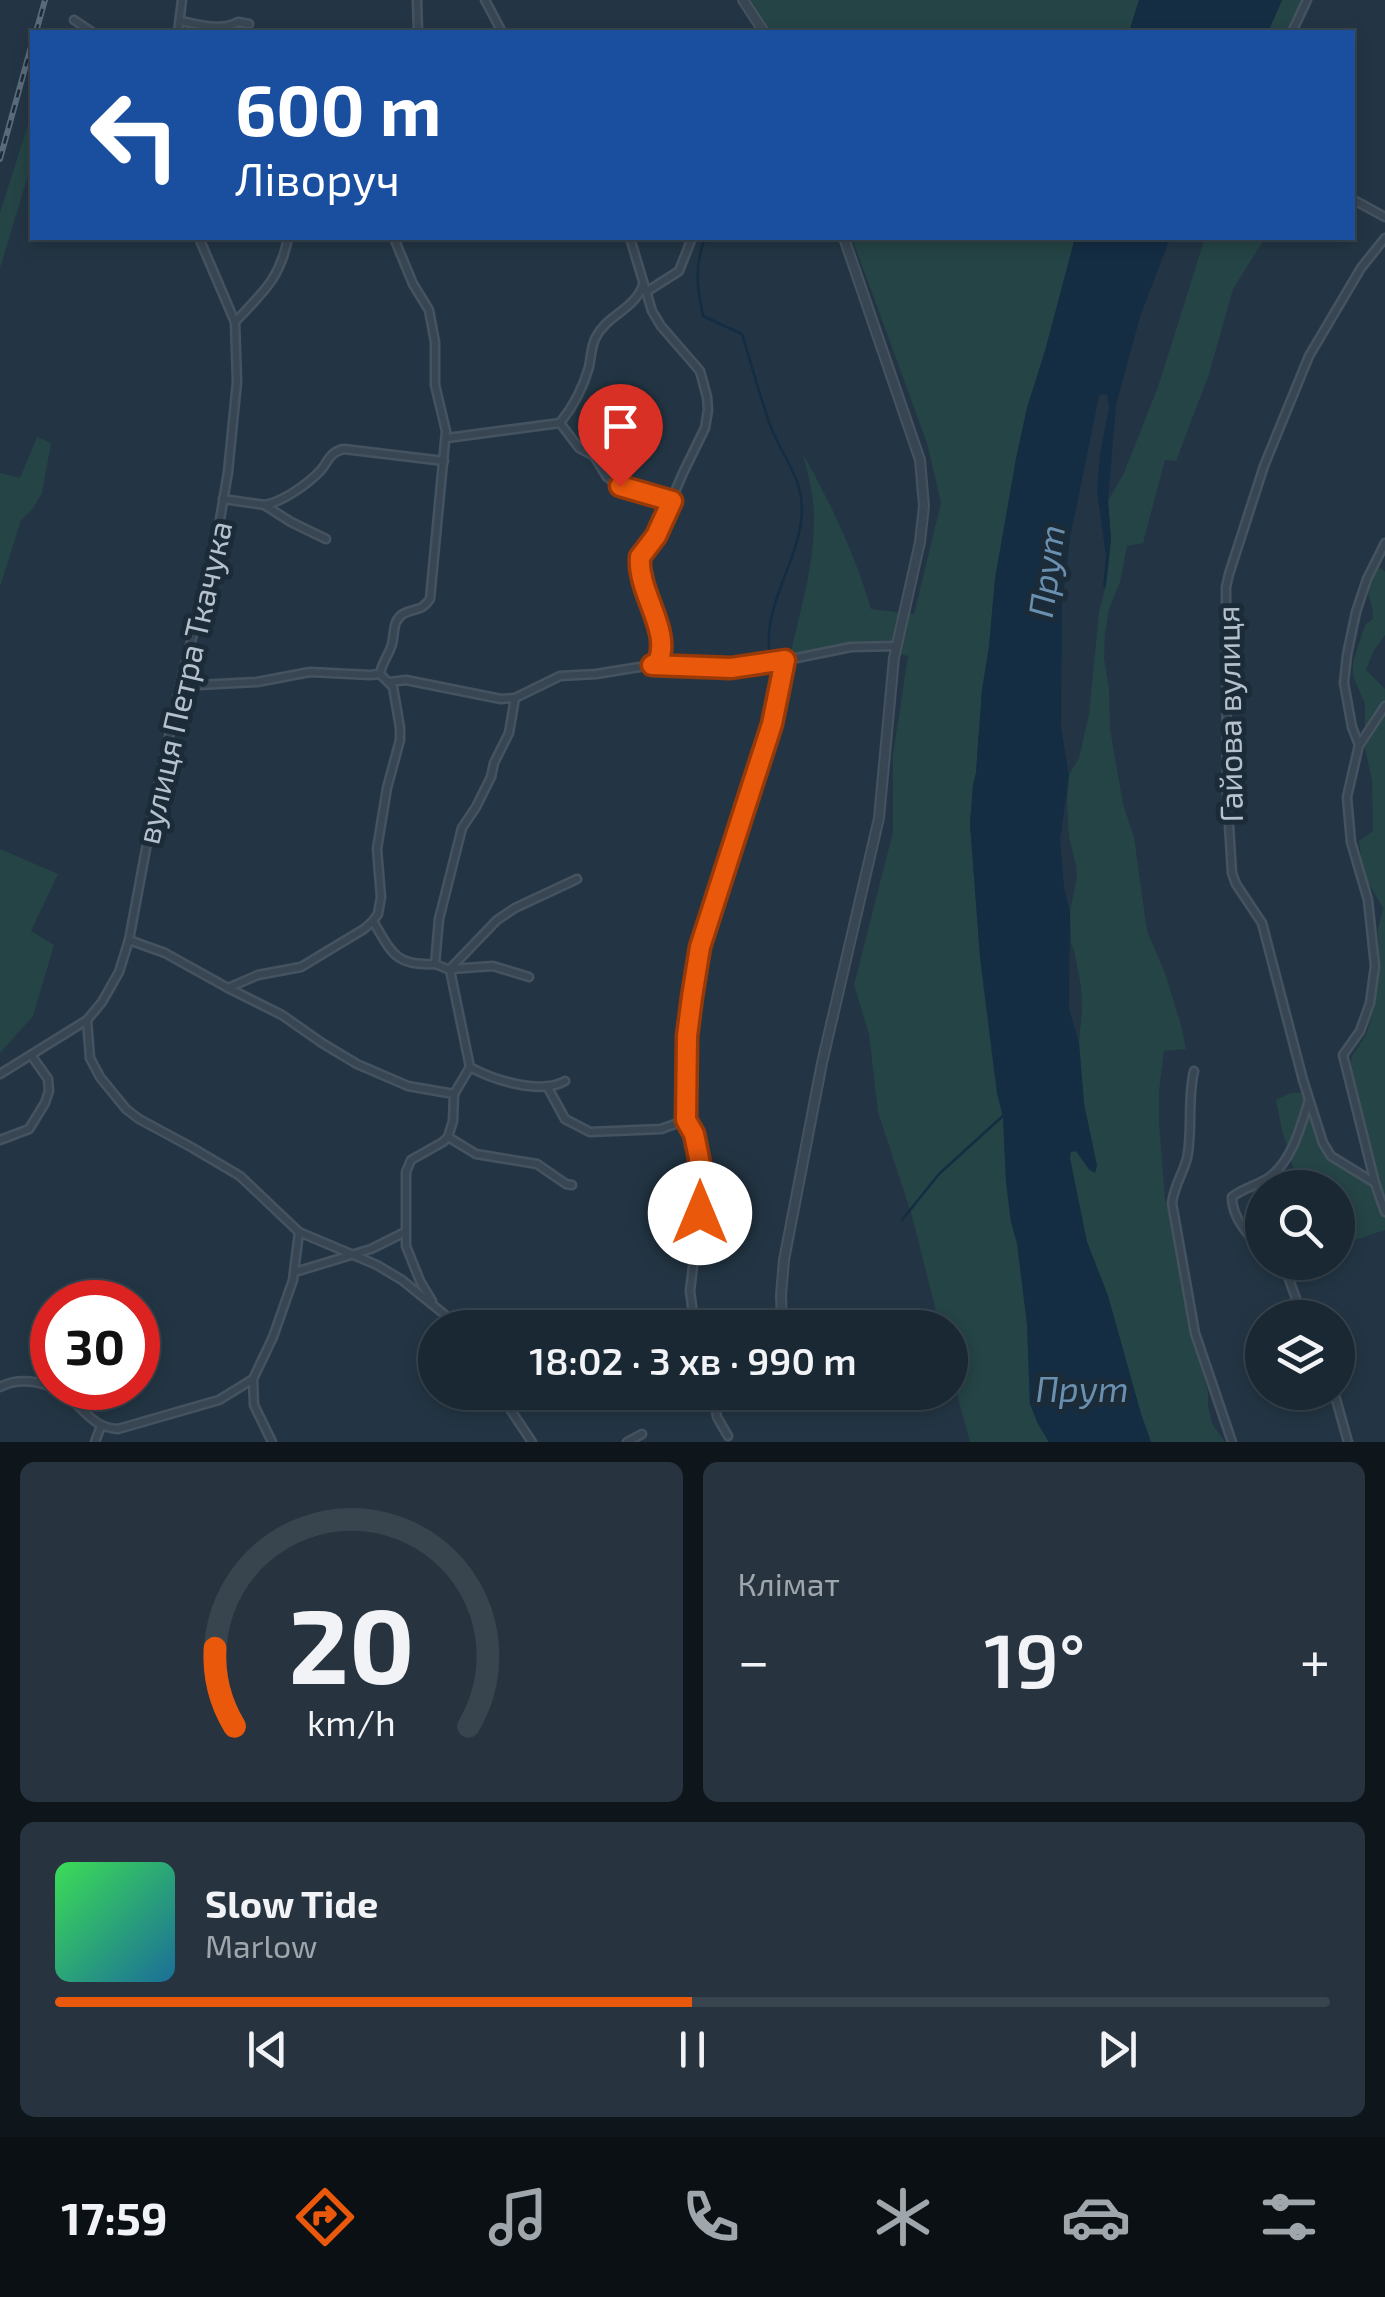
<!DOCTYPE html>
<html lang="uk">
<meta charset="utf-8">
<style>
:root{--surface:#1a2833;--page:#27343f;--text:#f1f3f6;--muted:#9fa6ac;--line:#38444e;--accent:#ea580c}
body{margin:0;font-family:"Exo 2",sans-serif;background:var(--page);color:var(--text);height:100vh;display:flex;flex-direction:column;font-size:38px;white-space:nowrap}
*{box-sizing:border-box;margin:0}
p{font-size:32px;color:var(--muted)}
.icon{flex:none;width:55px;height:55px;fill:none;stroke:currentColor;stroke-width:2;stroke-linecap:round;stroke-linejoin:round}
.map{position:relative;height:1442px;overflow:hidden}
.side{display:flex;flex-direction:column;gap:20px;padding:20px;background:#0e161c;flex:1}
.side>*{flex:none}
.banner{position:absolute;left:30px;top:30px;width:1325px;height:210px;border-radius:0px;box-shadow:0 5px 15px #0003,0 0 0 2px var(--line);background:#1a4fa0;color:#fff;overflow:hidden}
.controls{position:absolute;left:1245px;top:1170px;display:grid;gap:20px}
.controls a{display:grid;place-items:center;width:110px;height:110px;border-radius:50%;background:var(--surface);box-shadow:0 5px 15px #0003,0 0 0 2px var(--line);font-size:50px}
.speed{position:absolute;left:30px;top:1280px;display:flex;gap:20px;font-size:50px;font-weight:700;text-align:center}
.speed>*{display:grid;place-content:center;width:130px;height:130px;border-radius:50%;background:var(--surface);box-shadow:0 5px 15px #0003,0 0 0 2px var(--line);line-height:1}
.speed .limit{border:15px solid #d22;background:#fff;color:#111}
.pin{position:absolute;display:grid;place-items:center;width:85px;height:85px;color:#fff;margin:-102px -42px;border-radius:50% 50% 50% 0;rotate:-45deg;box-shadow:0 0 10px #0007}
.pin .icon{rotate:45deg}
.me{position:absolute;width:110px;margin:-55px;rotate:0deg;stroke-linejoin:round;filter:drop-shadow(0 0 8px #0008)}
.turn{display:flex;align-items:center;gap:35px;height:210px;padding:0 40px;font-size:45px}
.turn .icon{width:130px;height:130px;stroke-width:2.5}
.turn b{display:block;font-size:70px;line-height:85px}
.big{font-size:75px;font-weight:600;line-height:1.1}
.side .tile{flex:1;display:flex;flex-direction:column;justify-content:center;gap:15px;min-width:0;padding:0 35px;border-radius:15px;background:var(--page)}
.side .dial{align-items:center;gap:0}
.dial svg{height:260px;overflow:visible;fill:none;stroke:var(--line);stroke-width:7;stroke-linecap:round;text-anchor:middle}
.dial text{fill:var(--text);stroke:none}
.song{display:flex;align-items:center;gap:30px}
.cover{width:120px;height:120px;border-radius:15px;background:linear-gradient(135deg,hsl(130 70% 55%),hsl(200 70% 35%))}
.played{height:10px;border-radius:5px;background:linear-gradient(90deg,var(--accent) 50%,var(--line) 50%)}
.keys{display:flex;justify-content:space-around;direction:ltr}
.heat{display:flex;justify-content:space-between;align-items:center;font-size:55px;direction:ltr}
.side .tiles{flex:1;display:grid;gap:20px;grid-template-columns:1fr 1fr}
.tile:last-child{grid-column:span 2}
.trip{position:absolute;left:418px;top:1310px;width:550px;height:100px;border-radius:50px;background:var(--surface);box-shadow:0 5px 15px #0003,0 0 0 2px var(--line);font-weight:600;line-height:100px;text-align:center}
.menu{display:flex;height:160px;justify-content:space-around;align-items:center;background:#0a1014;color:var(--muted)}
.menu .icon{width:70px;height:70px}
.menu .on{color:var(--accent)}
.menu b{font-size:45px;color:var(--text)}
.map>svg:first-child{display:block}
.green{fill:#254445}
.water{fill:#142d43}
.lines{fill:none;stroke-linecap:round;stroke-linejoin:round}
.stream{stroke:#142d43;stroke-width:2.5}
.minor-casing{stroke:#45525f;stroke-width:11}
.tertiary-casing{stroke:#45525f;stroke-width:12}
.minor{stroke:#384653;stroke-width:6}
.tertiary{stroke:#384653;stroke-width:8}
.rail-casing{stroke:#596b7b;stroke-width:6}
.rail{stroke:#1c2b38;stroke-width:2.5;stroke-dasharray:8;stroke-linecap:butt}
.route-casing{stroke:#983908;stroke-width:25}
.route{stroke:#ea580c;stroke-width:18}
.labels{text-anchor:middle;dominant-baseline:central;stroke-width:10;stroke-linejoin:round;paint-order:stroke}
.street-label{font-size:32px;fill:#b5c1cd;stroke:#1c2b38}
.water-label{font-size:35px;font-style:italic;fill:#6a90b0;stroke:#1c2b38}
</style>
<div class="map">
<svg width="1385" height="1442" viewBox="0 0 1385 1442">
<rect width="100%" height="100%" fill="#233544"/>
<g class="green">
<path d="M749,0H1139L1129,32H769Z"/>
<path d="M1282,0H1311L1294,32H1268Z"/>
<path d="M32,112V162L0,268V213Z"/>
<path d="M852,238H1075L1045,351L1027,408L1016,459L995,579L989,647L982,690L976,773L973,785L970,824L980,957L997,1093L1003,1116L1006,1181L1011,1222L1017,1243L1027,1323L1030,1404L1038,1424L1049,1442H970L950,1368V1328L940,1327L912,1216L878,1112L869,1034L854,985L893,832V755L908,656L870,649L790,657C800,611 815,563 814,516C814,495 808,474 803,454C831,504 855,554 871,609L914,614L941,503L927,443Z"/>
<path d="M1205,238H1265L1233,289L1209,374L1176,461L1165,460L1143,543L1127,546L1120,582L1109,609L1105,634L1104,659L1109,689L1110,729L1123,804L1134,837L1147,931L1165,973L1181,1025L1186,1049L1164,1051L1159,1091V1123L1165,1199L1174,1231L1191,1329L1208,1392V1406L1212,1424L1225,1442H1151L1141,1414L1108,1296L1087,1242L1069,1158L1071,1152L1076,1151L1089,1170L1097,1166L1084,1104L1079,1043L1082,1010L1081,986L1074,950L1071,942L1070,912L1077,877L1076,865L1069,837L1067,802L1069,775L1079,758L1089,714L1099,612L1106,585L1111,539L1108,501L1124,473L1158,387Z"/>
<path d="M37,437L51,443L42,493L33,508L21,520L0,587V473L20,478Z"/>
<path d="M1381,568L1385,572V635L1373,652L1366,670L1385,689V1230L1338,1246V1188L1299,1187L1282,1130L1276,1100L1291,1093H1305L1320,1146L1329,1159L1376,1179L1349,1071L1352,1056L1366,1035L1375,1004L1379,968L1378,929L1383,908L1363,874L1359,841L1373,831L1372,780L1365,748V704L1353,676V662L1363,631L1366,624L1373,619C1373,595 1362,597 1373,570Z"/>
<path d="M0,849L58,874L31,931L54,945L33,1016L0,1053Z"/>
</g>
<g class="water">
<path d="M1139,0H1282L1268,32H1129Z"/>
<path d="M1075,238H1170L1140,317L1116,405L1108,501L1111,539L1106,585L1105,588L1103,585L1106,556L1097,491L1100,454L1109,407L1107,395L1102,394L1099,396L1070,538L1062,606L1061,727L1069,775L1060,840L1064,887L1070,912L1069,1009L1079,1043L1084,1104L1097,1166L1095,1173L1090,1170L1076,1151L1071,1152L1070,1158L1087,1242L1108,1296L1141,1414L1151,1442H1049L1038,1424L1030,1404L1027,1324L1017,1243L1011,1222L1006,1181L1003,1116L997,1093L980,957L970,824L973,785L976,773L982,690L989,647L995,579L1016,459L1027,408L1045,351Z"/>
</g>
<g class="lines">
<g class="stream">
<path d="M705,238C694,266 697,287 703,316L742,334C751,363 759,393 769,422C782,459 807,480 801,522C795,567 762,609 770,655"/>
<path d="M774,672L776,691"/>
<path d="M902,1220L939,1174L1005,1114"/>
</g>
<defs>
<g id="minor">
<path d="M417,0L418,32"/>
<path d="M485,0L502,32"/>
<path d="M74,20L92,32"/>
<path d="M180,21C198,24 221,32 238,22L249,24"/>
<path d="M178,32L182,0"/>
<path d="M1292,32L1307,0"/>
<path d="M1352,199L1385,217"/>
<path d="M643,285C634,310 607,315 596,337C591,346 591,358 589,367C583,388 573,407 560,423L579,448L594,456L607,477L620,486L672,501"/>
<path d="M646,292L679,271L692,238"/>
<path d="M235,322C263,292 280,279 288,238"/>
<path d="M447,438L560,423"/>
<path d="M223,499L265,505C284,501 308,484 321,470C329,460 330,452 344,449L444,461"/>
<path d="M266,506L291,522L326,539"/>
<path d="M1385,543L1367,579L1356,612L1347,655L1344,683L1352,727L1359,745L1347,797L1351,842L1368,900L1375,966L1370,1003L1360,1031L1343,1055L1375,1183L1385,1212"/>
<path d="M654,665L731,668L767,664L851,647L896,646"/>
<path d="M390,682L406,680L501,699L515,698"/>
<path d="M180,686L257,682L310,672L370,675L380,674"/>
<path d="M1360,744L1385,706"/>
<path d="M373,921C392,953 395,966 435,964"/>
<path d="M129,940L165,953L228,988L282,1015L322,1043L357,1064L408,1086L454,1094L470,1067"/>
<path d="M450,969L497,920L515,908L577,879"/>
<path d="M451,969L493,966L529,977"/>
<path d="M228,988L258,975L301,967L364,929L373,921L378,914L381,897L377,849L387,788L400,740V728L393,687L380,674C382,662 389,655 392,644C395,633 392,621 403,614C415,607 420,613 430,599L446,431L435,385V342L429,310L413,284L394,238"/>
<path d="M87,1020L90,1058L100,1077L126,1109L139,1119L191,1147L240,1176L299,1232L377,1265L402,1280L444,1314L451,1328"/>
<path d="M1194,1071C1187,1100 1193,1130 1187,1158C1183,1174 1175,1183 1172,1203L1195,1333L1232,1442"/>
<path d="M0,1074L87,1020L102,1002L119,972L129,940L154,806L183,672L214,555L228,472L237,382L235,322L199,238"/>
<path d="M565,1081C541,1095 493,1080 470,1067L450,970L435,964L439,919L462,828L476,807L491,777L494,763L509,733L515,698L560,676L596,674L652,665C660,661 661,656 664,648L643,588L640,557L656,536L683,473L705,428L708,410L707,397L700,371L661,326L652,311L630,238"/>
<path d="M547,1086L565,1119L590,1132L661,1129L686,1120"/>
<path d="M448,1137L476,1154L537,1164L566,1184L572,1185"/>
<path d="M0,1140L29,1129L45,1103L49,1091L48,1079L31,1055"/>
<path d="M1375,1183L1331,1156L1323,1143L1303,1080L1262,923L1236,884L1232,873L1227,793L1226,587L1229,574L1264,466L1309,356L1361,268L1385,238"/>
<path d="M1262,1249C1248,1235 1232,1218 1232,1197C1243,1188 1256,1186 1268,1178C1292,1162 1301,1126 1309,1100"/>
<path d="M1278,1262L1286,1271L1303,1318"/>
<path d="M295,1272L371,1249L405,1232"/>
<path d="M432,1301L420,1281L406,1246V1172L411,1160L443,1142L448,1137L453,1121L454,1094"/>
<path d="M695,1328L690,1291L703,1183L694,1134L686,1120L687,1036L692,997L700,947L772,724L785,660"/>
<path d="M0,1387C22,1375 51,1383 70,1398C86,1412 95,1428 118,1429L219,1400L253,1379"/>
<path d="M504,1392L510,1409L532,1442"/>
<path d="M713,1392L717,1417L728,1436"/>
<path d="M1334,1392L1348,1442"/>
<path d="M95,1442L101,1426"/>
<path d="M272,1442L254,1405L253,1379L273,1337L293,1280L299,1232"/>
<path d="M627,1442L642,1434"/>
</g>
<g id="tertiary">
<path d="M743,0L764,32"/>
<path d="M782,1328L781,1295L784,1260L822,1063L879,818L894,658L920,542L924,506L920,460L844,238"/>
</g>
</defs>
<use href="#minor" class="minor-casing"/>
<use href="#tertiary" class="tertiary-casing"/>
<use href="#minor" class="minor"/>
<use href="#tertiary" class="tertiary"/>
<defs>
<g id="rail">
<path d="M36,32L45,0"/>
<path d="M0,159L32,43"/>
</g>
</defs>
<use href="#rail" class="rail-casing"/>
<use href="#rail" class="rail"/>
</g>
<g class="lines">
<defs>
<path id="route" d="M620,486L672,501L656,536L640,557C637,592 672,631 658,662L652,665L731,668L785,660L772,724L700,947L692,997L687,1036L686,1120L694,1134L704,1183L700,1213"/>
</defs>
<use href="#route" class="route-casing"/>
<use href="#route" class="route"/>
</g>
<g class="labels">
<g class="street-label">
<text transform="translate(183 682) rotate(-77)">вулиця Петра Ткачука</text>
<text transform="translate(1228 714) rotate(-91)">Гайова вулиця</text>
</g>
<g class="water-label">
<text transform="translate(1045 571) rotate(-82)">Прут</text>
<text x="1082" y="1388">Прут</text>
</g>
</g>
</svg>
<div class="controls">
<a><svg class="icon" aria-label="search" viewBox="0 0 24 24"><circle cx="10" cy="10" r="6"/><path d="M15 15l6 6"/></svg></a>
<a><svg class="icon" aria-label="layers" viewBox="0 0 24 24"><path d="M12 4l9 5-9 5-9-5zM3 14l9 5 9-5"/></svg></a>
</div>
<div class="speed"><div class="limit">30</div></div>
<div class="pin" style="left:620px;top:486px;background:#d93025"><svg class="icon" aria-label="arrive" viewBox="0 0 24 24"><path d="M6 21V4h12l-3 4 3 4H6"/></svg></div>
<svg class="me" style="left:700px;top:1213px" viewBox="-20 -20 40 40"><circle r="19" fill="#fff"/><path d="M0-13L10 11 0 6-10 11z" fill="#ea580c"/></svg>
<div class="trip">18:02 · 3 хв · 990 m</div>
<div class="banner">
<div class="turn"><svg class="icon" aria-label="left" viewBox="0 0 24 24"><path d="M17 20v-9H6M10 6l-5 5 5 5"/></svg><div><b>600 m</b>Ліворуч</div></div>
</div>
</div>
<section class="side">
<div class="tiles">
<div class="tile dial"><svg viewBox="0 0 100 80">
<path d="M14 69A42 42 0 1 1 86 69"/>
<path d="M14 69A42 42 0 0 1 8 45" stroke="#ea580c"/>
<text x="50" y="56" font-size="32" font-weight="700">20</text>
<text x="50" y="72" font-size="11">km/h</text>
</svg></div>
<div class="tile"><p>Клімат</p>
<div class="heat"><a>−</a><b class="big">19°</b><a>+</a></div>
</div>
<div class="tile">
<div class="song"><i class="cover"></i><div><b>Slow Tide</b><p>Marlow</p></div></div>
<div class="played"></div>
<div class="keys"><svg class="icon" aria-label="previous" viewBox="0 0 24 24"><path d="M18 5L8 12l10 7zM5 5v14"/></svg><svg class="icon" aria-label="pause" viewBox="0 0 24 24"><path d="M8 5v14M16 5v14"/></svg><svg class="icon" aria-label="next" viewBox="0 0 24 24"><path d="M6 5l10 7-10 7zM19 5v14"/></svg></div>
</div>
</div>
</section>
<nav class="menu">
<b>17:59</b>
<svg class="icon on" aria-label="directions" viewBox="0 0 24 24"><path d="M12 3l9 9-9 9-9-9zM9 14v-3h6M13 9l2 2-2 2"/></svg>
<svg class="icon" aria-label="music" viewBox="0 0 24 24"><path d="M9 18V5l10-2v13"/><circle cx="6" cy="18" r="3"/><circle cx="16" cy="16" r="3"/></svg>
<svg class="icon" aria-label="phone" viewBox="0 0 24 24"><path d="M5 4h4l2 5-3 2q2 4 5 5l2-3 5 2v4C11 20 4 13 5 4z"/></svg>
<svg class="icon" aria-label="climate" viewBox="0 0 24 24"><path d="M12 3v18M4 7l16 10M4 17L20 7"/></svg>
<svg class="icon" aria-label="car" viewBox="0 0 24 24"><path d="M5 17H2v-5l4-1 3-4h7l3 4 3 1v5h-3M9 17h6M6 11h13"/><circle cx="7" cy="17" r="2"/><circle cx="17" cy="17" r="2"/></svg>
<svg class="icon" aria-label="filters" viewBox="0 0 24 24"><path d="M4 7h16M4 17h16"/><circle cx="9" cy="7" r="2"/><circle cx="15" cy="17" r="2"/></svg>
</nav>
